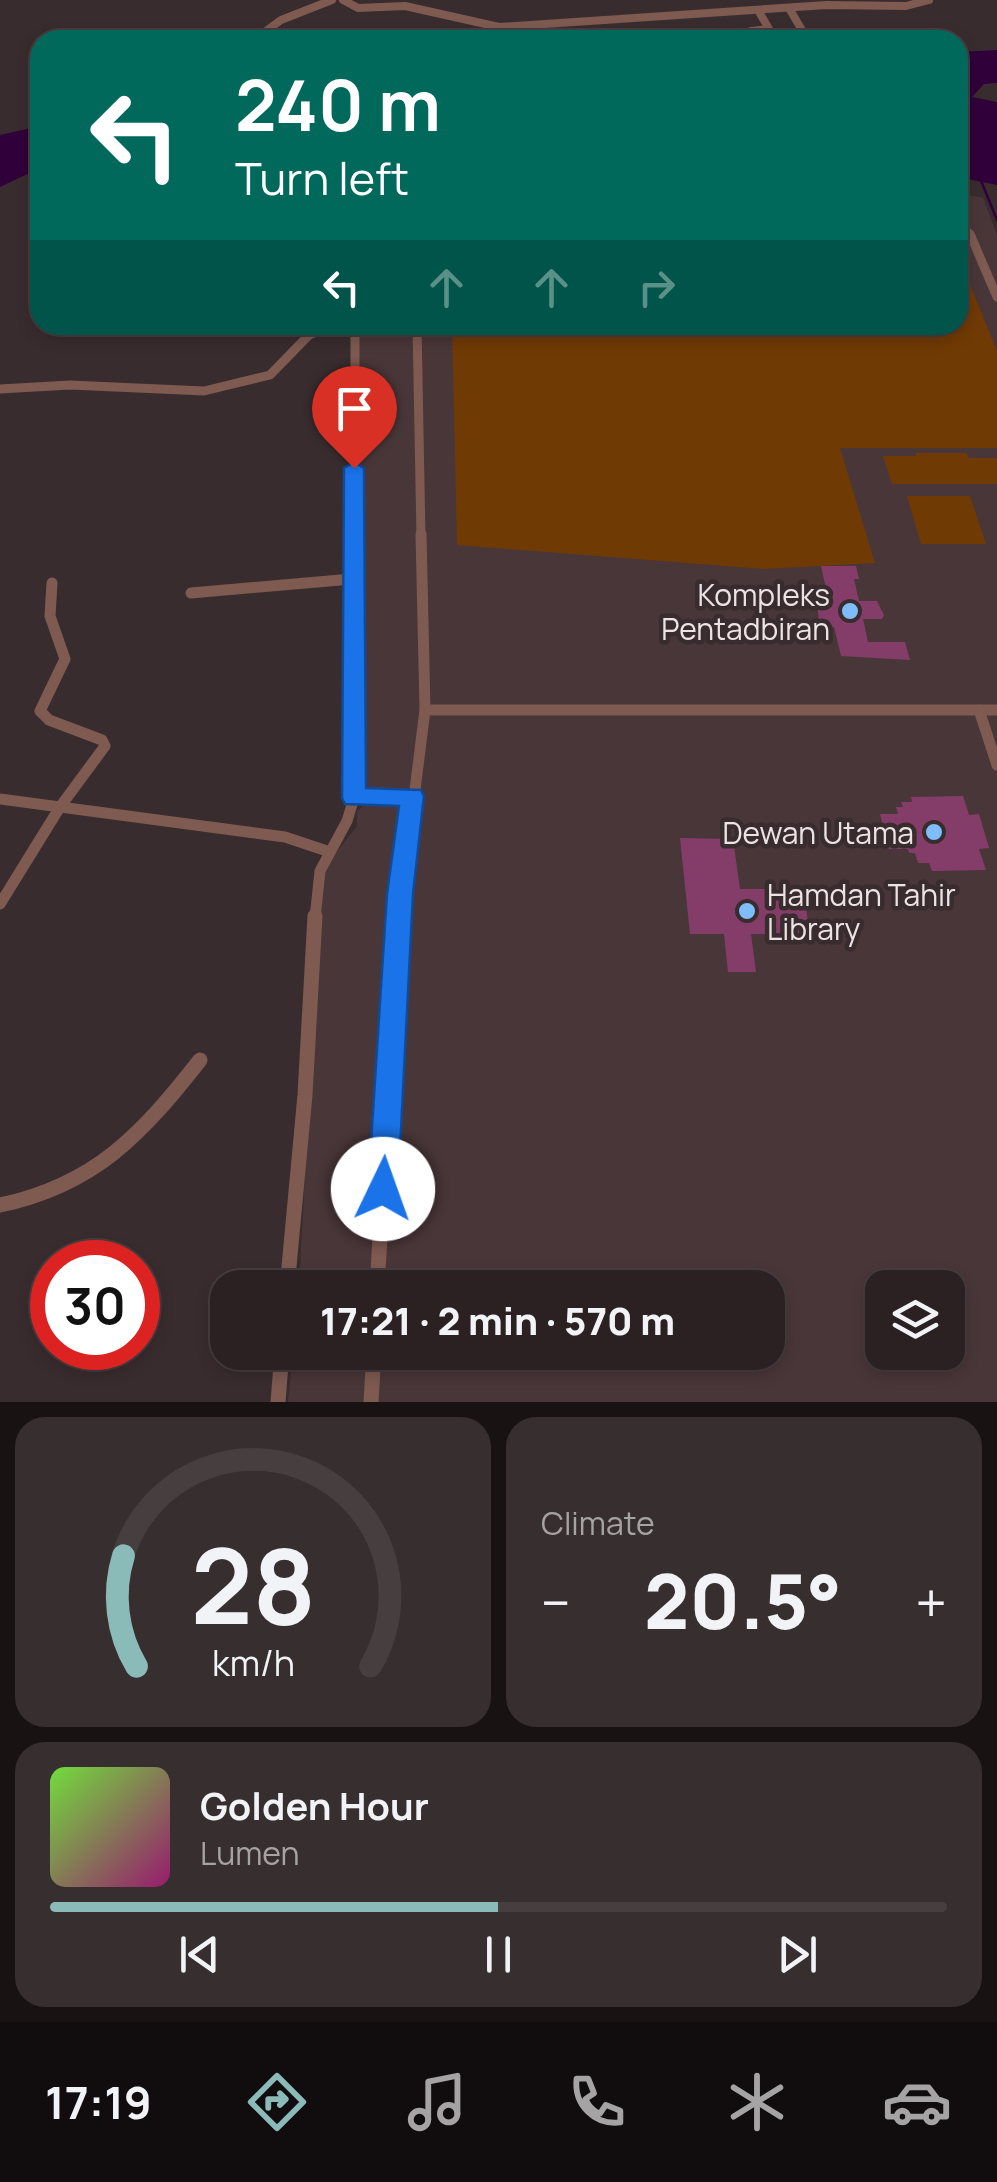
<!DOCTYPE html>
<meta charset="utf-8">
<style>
:root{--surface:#2b2122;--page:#372e2f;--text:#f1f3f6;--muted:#a6a3a5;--line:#473e40;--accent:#8bbbb9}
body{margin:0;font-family:Manrope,sans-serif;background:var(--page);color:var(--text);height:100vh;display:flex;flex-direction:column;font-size:38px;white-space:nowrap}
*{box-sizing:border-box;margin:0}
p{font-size:32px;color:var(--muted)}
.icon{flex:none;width:55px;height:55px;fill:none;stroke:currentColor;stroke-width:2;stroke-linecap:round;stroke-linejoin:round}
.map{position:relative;height:1402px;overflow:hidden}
.panel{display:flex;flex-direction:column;gap:15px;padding:15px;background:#181213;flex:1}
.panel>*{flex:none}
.hud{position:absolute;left:30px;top:30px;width:938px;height:305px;border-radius:30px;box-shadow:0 5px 15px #0003,0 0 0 2px var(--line);background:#00695c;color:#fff;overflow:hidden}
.controls{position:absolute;left:865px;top:1270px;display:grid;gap:20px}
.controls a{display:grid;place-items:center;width:100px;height:100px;border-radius:20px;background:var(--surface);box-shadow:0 5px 15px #0003,0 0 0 2px var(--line);font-size:50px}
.speed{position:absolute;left:30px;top:1240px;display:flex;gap:20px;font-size:50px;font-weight:700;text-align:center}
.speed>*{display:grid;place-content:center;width:130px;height:130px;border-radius:50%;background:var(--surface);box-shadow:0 5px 15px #0003,0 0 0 2px var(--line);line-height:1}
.speed .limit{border:15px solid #d22;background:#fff;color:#111}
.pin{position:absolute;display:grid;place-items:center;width:85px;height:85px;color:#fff;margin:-102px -42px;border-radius:50% 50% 50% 0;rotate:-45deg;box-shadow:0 0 10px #0007}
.pin .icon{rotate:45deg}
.me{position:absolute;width:110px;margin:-55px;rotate:3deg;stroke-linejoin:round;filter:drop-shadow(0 0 8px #0008)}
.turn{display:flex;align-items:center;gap:35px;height:210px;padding:0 40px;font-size:45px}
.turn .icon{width:130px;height:130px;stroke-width:2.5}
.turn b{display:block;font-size:70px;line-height:85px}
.lanes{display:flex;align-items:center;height:95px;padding:0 40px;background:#0003;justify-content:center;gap:50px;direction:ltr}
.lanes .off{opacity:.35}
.big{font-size:75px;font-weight:800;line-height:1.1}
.panel .tile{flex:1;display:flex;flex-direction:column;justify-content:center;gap:15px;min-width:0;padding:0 35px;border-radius:30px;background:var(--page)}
.panel .dial{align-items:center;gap:0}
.dial svg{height:260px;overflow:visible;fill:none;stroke:var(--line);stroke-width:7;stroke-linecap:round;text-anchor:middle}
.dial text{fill:var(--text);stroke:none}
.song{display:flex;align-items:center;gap:30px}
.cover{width:120px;height:120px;border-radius:15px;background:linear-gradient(135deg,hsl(100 70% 55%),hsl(320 70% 35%))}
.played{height:10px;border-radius:5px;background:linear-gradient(90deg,var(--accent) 50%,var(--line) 50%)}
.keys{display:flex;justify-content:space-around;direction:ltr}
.heat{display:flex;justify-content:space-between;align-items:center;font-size:55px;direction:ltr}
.panel .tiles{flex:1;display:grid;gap:15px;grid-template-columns:1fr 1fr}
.tile:last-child{grid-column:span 2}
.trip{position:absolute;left:210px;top:1270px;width:575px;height:100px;border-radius:30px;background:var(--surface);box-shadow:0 5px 15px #0003,0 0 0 2px var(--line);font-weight:800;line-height:100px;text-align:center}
.tabs{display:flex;height:160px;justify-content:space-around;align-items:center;background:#110d0e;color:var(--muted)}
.tabs .icon{width:70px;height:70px}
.tabs .on{color:var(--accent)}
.tabs b{font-size:45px;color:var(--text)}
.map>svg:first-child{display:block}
.built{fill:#493638;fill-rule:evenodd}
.green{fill:#703a05}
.water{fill:#30003a}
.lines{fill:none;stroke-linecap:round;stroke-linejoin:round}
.stream{stroke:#30003a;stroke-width:2.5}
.building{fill:#843d69}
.street-far3{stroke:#7e5a51;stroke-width:8}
.street-far2{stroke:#7e5a51;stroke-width:9}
.street-far1{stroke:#7e5a51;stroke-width:11}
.street{stroke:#7e5a51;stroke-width:15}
.route{fill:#1a73e8;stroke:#114b97;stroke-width:2.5}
.poi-dot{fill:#7ebdf9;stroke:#392c2e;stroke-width:4}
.labels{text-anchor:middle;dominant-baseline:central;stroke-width:9;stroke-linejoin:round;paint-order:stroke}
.poi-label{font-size:30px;fill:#ece3e4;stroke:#392c2e;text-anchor:end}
</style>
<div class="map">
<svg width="997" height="1402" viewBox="0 0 997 1402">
<rect width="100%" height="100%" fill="#392c2e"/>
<path class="built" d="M958,193L983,198L997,235V1402H288L293,1353L768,1352V1288L299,1287L321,879L328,863L357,826V811L362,807V788L356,784L359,325H958ZM882,1288H948V1352H882Z"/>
<g class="green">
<path d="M958,255L997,351V448H840L875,563L765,569L457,545L452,325H958Z"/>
<path d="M916,453H966L969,458H997V484H892L883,456H916Z"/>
<path d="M907,496H970L986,544H921Z"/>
</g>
<g class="water">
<path d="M997,50V83L984,84L972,97L997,102V185L958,177V52Z"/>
<path d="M40,126V168L0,187V135Z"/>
</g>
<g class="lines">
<path class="stream" d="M980,178L997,220"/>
</g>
<g class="building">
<path d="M821,566H856L859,579H854L859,601H877L884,615L882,619H863L868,642H905L910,660L841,656L834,627H823L819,619L815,593H827Z"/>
<path d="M963,796L969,815L979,814L989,848L979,849L986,870L932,871L929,863H918L915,853H909L908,849H889L880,814H898L896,807H903L901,802H912L911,797Z"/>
<path d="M680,838L733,839L740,889H803L810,934H751L756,972H728L724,934H690Z"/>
</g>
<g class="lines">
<g class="street-far3">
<path d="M343,0L358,8L405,6L499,27L827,5L906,6L929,0"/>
<path d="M789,8L806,37"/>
<path d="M751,31L769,29L758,10"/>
<path d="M254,40L281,20L332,0"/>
<path d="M958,220L972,237"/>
</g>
<g class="street-far2">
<path d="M970,234L997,297"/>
<path d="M417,325L421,537"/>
<path d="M0,389L70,385L204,391L270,375L309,335L333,325"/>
<path d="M355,537V325"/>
</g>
<g class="street-far1">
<path d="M191,593L352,579"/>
<path d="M425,710H997"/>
<path d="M979,710L997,765"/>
<path d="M354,798L412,796"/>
<path d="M0,799L285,837L330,852"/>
<path d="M0,904L60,807L105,746L102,740L49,720L40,711L65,659L50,616L52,583"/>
<path d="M315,918L320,871L347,821L354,798L355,534"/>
<path d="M399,918L425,710L421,534"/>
</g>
<g class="street">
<path d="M0,1205C95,1185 142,1134 200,1060"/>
<path d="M287,1288L305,1095L315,916"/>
<path d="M377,1288L399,916"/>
<path d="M278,1402L282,1352"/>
<path d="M371,1402L374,1352"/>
</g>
</g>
<path class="route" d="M354,462L364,468L366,788L421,790L424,796L413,894L398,1189L393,1199L383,1204L372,1199L368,1189L387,894L399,806L345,804L342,798L344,468Z"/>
<g class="poi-dot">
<circle cx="850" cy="611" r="10"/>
<circle cx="934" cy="832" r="10"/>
<circle cx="747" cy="911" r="10"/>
</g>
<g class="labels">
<g class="poi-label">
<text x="830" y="594">Kompleks<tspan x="830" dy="34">Pentadbiran</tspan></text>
<text x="914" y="832">Dewan Utama</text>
<text x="767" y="894" text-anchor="start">Hamdan Tahir<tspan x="767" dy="34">Library</tspan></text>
</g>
</g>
</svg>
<div class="controls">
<a><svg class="icon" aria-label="layers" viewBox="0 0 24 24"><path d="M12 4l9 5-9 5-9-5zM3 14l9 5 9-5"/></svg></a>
</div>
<div class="speed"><div class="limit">30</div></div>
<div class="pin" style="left:354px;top:468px;background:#d93025"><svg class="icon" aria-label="arrive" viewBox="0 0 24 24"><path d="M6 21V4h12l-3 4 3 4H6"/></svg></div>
<svg class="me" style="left:383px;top:1189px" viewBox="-20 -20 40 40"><circle r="19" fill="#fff"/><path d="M0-13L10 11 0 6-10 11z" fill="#1a73e8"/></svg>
<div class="trip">17:21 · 2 min · 570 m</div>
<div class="hud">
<div class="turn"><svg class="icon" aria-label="left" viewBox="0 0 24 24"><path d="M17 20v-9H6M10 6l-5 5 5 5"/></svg><div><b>240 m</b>Turn left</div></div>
<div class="lanes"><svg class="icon" aria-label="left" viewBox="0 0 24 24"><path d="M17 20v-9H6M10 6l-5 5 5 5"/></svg><svg class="icon off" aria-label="ahead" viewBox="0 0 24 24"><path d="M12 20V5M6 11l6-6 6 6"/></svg><svg class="icon off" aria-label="ahead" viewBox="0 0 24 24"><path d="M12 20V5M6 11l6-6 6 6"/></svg><svg class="icon off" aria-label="right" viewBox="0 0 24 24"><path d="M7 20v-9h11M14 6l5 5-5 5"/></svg></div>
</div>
</div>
<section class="panel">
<div class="tiles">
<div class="tile dial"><svg viewBox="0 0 100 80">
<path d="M14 69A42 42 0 1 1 86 69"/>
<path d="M14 69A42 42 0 0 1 10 35" stroke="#8bbbb9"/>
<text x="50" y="56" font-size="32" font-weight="700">28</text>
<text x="50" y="72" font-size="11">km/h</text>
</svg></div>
<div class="tile"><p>Climate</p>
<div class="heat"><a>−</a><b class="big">20.5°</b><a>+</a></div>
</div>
<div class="tile">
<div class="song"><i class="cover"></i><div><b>Golden Hour</b><p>Lumen</p></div></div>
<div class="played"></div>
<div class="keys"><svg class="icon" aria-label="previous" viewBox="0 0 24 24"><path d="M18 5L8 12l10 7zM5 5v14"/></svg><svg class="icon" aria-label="pause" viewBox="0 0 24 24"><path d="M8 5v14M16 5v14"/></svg><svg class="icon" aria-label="next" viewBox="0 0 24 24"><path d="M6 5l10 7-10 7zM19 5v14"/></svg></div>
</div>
</div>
</section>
<nav class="tabs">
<b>17:19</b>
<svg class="icon on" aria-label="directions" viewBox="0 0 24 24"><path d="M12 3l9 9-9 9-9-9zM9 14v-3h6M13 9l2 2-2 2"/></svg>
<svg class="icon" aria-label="music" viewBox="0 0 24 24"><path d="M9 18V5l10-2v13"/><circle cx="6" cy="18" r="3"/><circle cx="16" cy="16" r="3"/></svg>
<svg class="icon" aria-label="phone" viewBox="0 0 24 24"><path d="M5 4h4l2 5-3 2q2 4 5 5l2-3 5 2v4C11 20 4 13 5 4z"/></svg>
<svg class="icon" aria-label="climate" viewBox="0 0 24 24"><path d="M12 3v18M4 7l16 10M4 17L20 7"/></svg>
<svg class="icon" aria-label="car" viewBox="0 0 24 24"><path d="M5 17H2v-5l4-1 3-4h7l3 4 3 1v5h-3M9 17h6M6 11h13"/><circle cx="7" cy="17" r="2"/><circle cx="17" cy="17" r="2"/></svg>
</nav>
